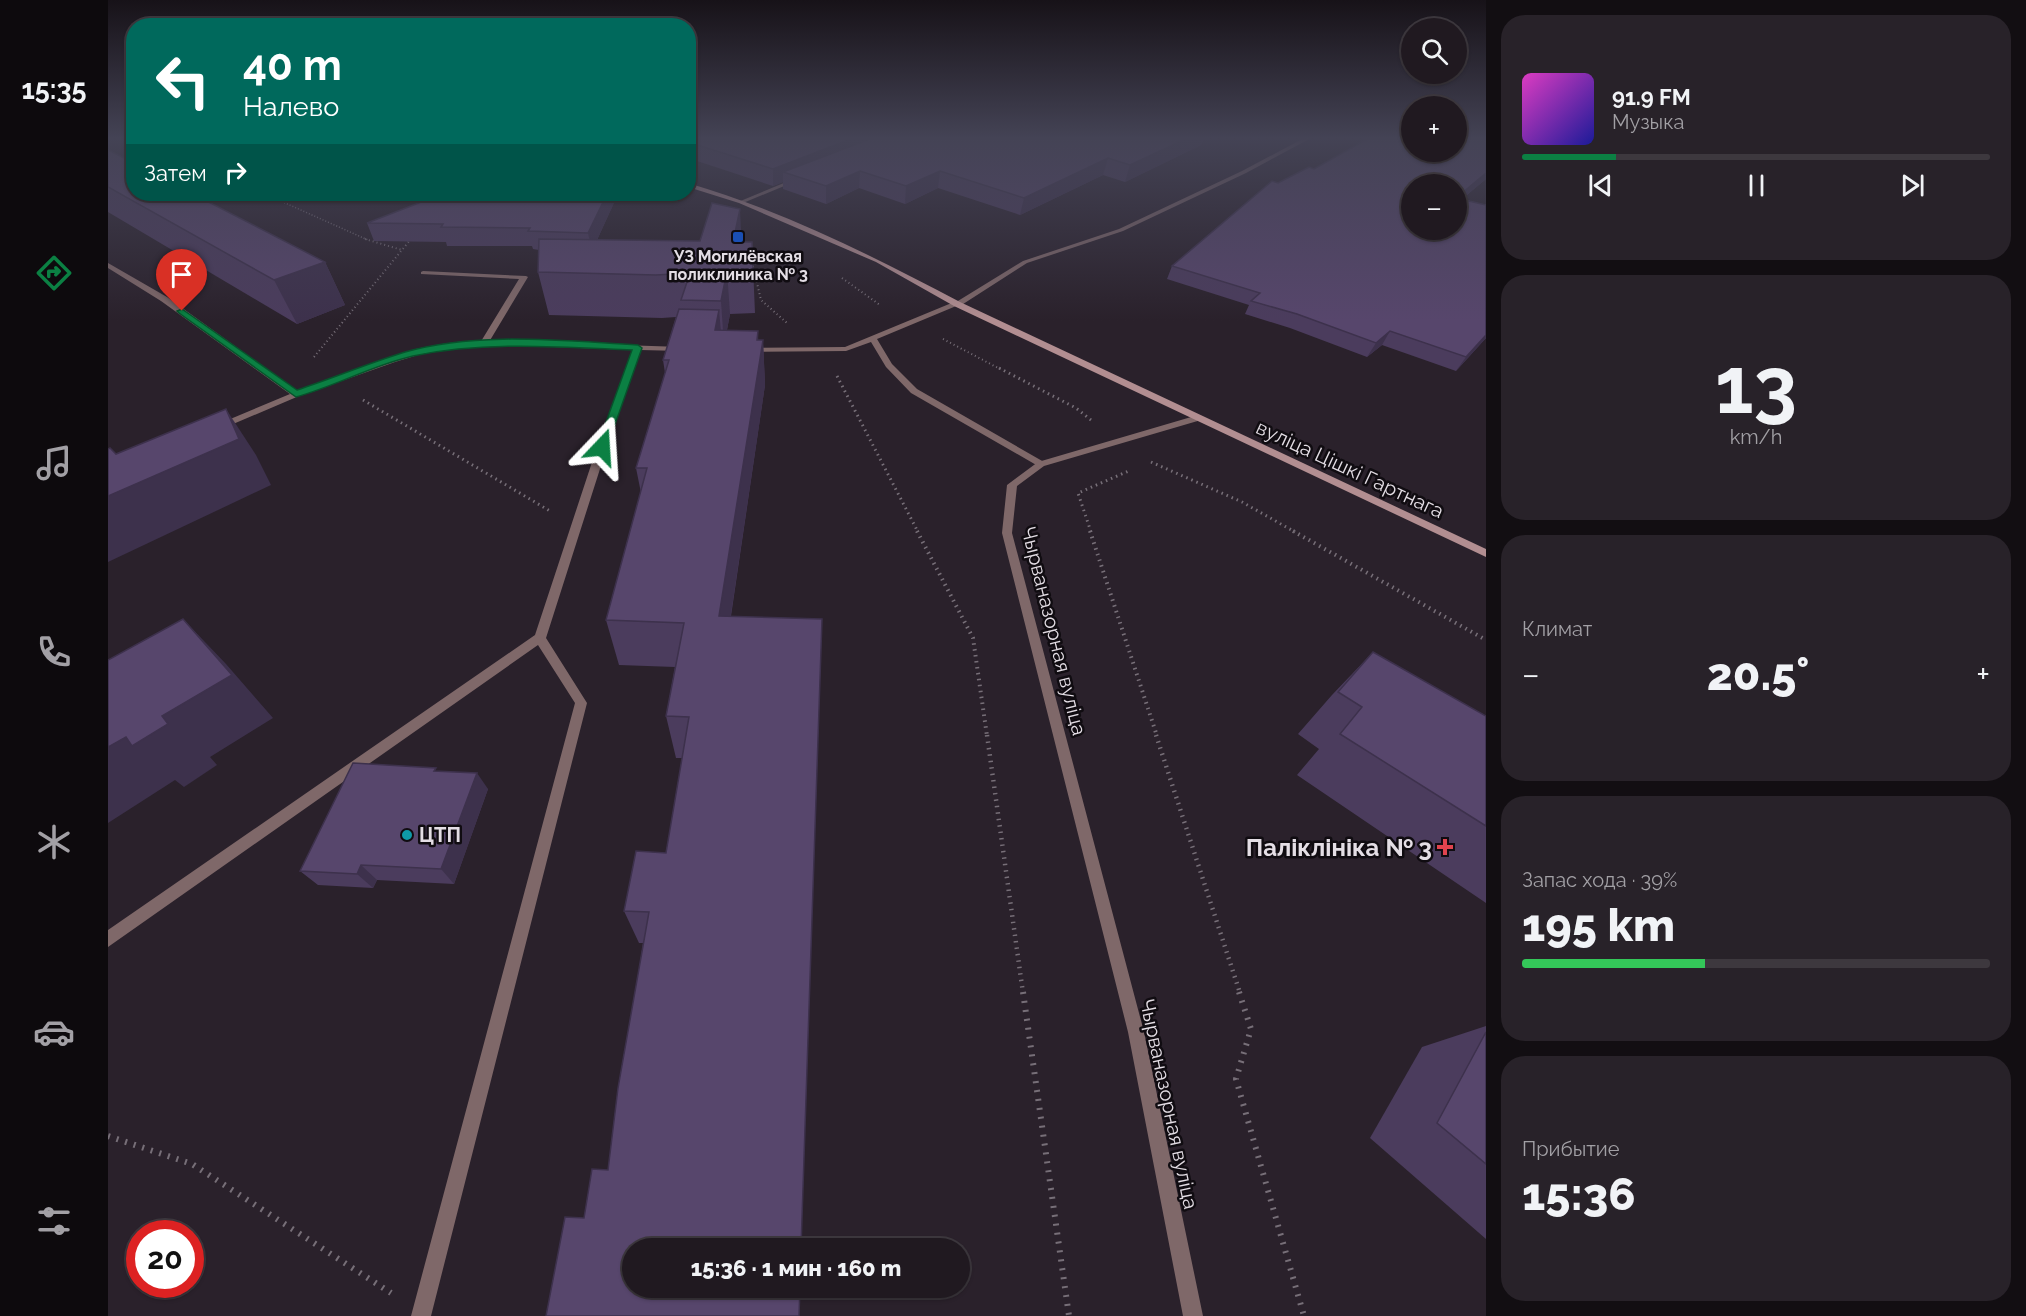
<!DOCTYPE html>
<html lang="ru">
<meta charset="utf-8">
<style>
:root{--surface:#201920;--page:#282229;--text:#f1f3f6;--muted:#a2a0a5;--line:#3d383e;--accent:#0b8043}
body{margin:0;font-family:Raleway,sans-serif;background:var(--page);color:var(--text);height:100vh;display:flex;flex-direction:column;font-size:22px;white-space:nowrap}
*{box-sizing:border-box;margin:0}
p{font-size:20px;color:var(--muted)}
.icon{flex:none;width:33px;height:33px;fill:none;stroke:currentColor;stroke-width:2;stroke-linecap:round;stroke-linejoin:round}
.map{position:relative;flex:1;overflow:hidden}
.details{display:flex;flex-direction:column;gap:15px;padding:15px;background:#120e12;width:540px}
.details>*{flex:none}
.top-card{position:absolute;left:18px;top:18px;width:570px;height:183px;border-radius:24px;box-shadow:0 2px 4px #0004,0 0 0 2px var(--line);background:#00695c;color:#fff;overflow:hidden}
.tools{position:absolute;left:1293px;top:18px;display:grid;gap:12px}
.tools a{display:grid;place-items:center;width:66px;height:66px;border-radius:50%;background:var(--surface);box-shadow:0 2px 4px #0004,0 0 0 2px var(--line);font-size:30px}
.speed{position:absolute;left:18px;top:1220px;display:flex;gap:12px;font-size:30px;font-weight:700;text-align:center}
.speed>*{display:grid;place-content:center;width:78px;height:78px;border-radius:50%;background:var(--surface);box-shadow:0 2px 4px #0004,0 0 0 2px var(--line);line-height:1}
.speed .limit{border:9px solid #d22;background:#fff;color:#111}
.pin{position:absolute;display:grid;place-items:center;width:51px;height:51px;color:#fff;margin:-62px -26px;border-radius:50% 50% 50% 0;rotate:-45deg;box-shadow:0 0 6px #0007}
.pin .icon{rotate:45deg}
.me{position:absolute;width:66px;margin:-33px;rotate:20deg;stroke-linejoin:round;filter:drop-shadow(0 0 4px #0008)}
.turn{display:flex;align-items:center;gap:21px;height:126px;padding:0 18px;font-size:27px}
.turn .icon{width:78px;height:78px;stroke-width:2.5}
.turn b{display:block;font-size:42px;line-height:51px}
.then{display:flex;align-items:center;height:57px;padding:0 18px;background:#0003;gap:12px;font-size:22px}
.big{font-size:45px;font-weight:800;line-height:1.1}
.details .card{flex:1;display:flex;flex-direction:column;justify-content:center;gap:9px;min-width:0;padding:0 21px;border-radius:24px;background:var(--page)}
.details .dial{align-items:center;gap:0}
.dial b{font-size:78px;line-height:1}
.song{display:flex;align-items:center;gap:18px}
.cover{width:72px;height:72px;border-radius:9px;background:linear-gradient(135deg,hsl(310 70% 55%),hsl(240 70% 35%))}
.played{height:6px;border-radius:3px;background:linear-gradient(90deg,var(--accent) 20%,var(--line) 20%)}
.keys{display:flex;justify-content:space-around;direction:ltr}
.heat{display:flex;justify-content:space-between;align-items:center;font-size:33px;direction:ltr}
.charge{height:9px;border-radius:4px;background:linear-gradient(90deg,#34c759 39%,var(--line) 0)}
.trip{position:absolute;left:514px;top:1238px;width:348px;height:60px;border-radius:30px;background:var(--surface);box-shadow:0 2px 4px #0004,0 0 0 2px var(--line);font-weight:800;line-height:60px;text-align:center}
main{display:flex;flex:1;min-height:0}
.dock{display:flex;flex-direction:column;width:108px;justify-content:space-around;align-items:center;background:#0d0a0d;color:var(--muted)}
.dock .icon{width:42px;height:42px}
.dock .current{color:var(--accent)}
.dock b{font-size:27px;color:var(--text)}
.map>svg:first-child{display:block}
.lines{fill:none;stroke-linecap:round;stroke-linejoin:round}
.path-far5{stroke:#776f78;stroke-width:1.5;stroke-dasharray:1 2;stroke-linecap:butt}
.path-far4{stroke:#776f78;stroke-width:2;stroke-dasharray:1 3;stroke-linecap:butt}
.path-far3{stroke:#776f78;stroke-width:3;stroke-dasharray:1.5 4;stroke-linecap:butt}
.path-far2{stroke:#776f78;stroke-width:4;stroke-dasharray:1.5 4.5;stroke-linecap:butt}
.path-far1{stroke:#776f78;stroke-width:4.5;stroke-dasharray:1.5 5;stroke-linecap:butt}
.path{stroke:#776f78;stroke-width:6;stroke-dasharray:2 7;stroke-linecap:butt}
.lane{fill:#7f6869;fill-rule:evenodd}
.street{fill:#7f6869;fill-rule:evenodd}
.secondary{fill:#b28e91;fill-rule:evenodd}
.wall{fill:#4b3c5d}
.shaded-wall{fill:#3d314c}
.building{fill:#57466c;stroke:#3d314c;stroke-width:1.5}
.route{fill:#0b8043;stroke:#07532c;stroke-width:1.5}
.transit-dot{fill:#1a4fb4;stroke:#100c11;stroke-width:2}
.culture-dot{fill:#0f9aa8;stroke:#100c11;stroke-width:2}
.health-dot{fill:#e0444e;stroke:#100c11;stroke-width:2}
.labels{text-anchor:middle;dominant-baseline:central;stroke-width:5;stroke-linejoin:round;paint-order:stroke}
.far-poi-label{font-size:16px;font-weight:bold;fill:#e4dee5;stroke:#100c11}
.street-label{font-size:20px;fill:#e4dee5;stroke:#100c11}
.poi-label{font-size:20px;font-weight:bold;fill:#e4dee5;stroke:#100c11;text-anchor:start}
.near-poi-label{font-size:24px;font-weight:bold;fill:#e4dee5;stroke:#100c11;text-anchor:end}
</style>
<main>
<nav class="dock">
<b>15:35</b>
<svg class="icon current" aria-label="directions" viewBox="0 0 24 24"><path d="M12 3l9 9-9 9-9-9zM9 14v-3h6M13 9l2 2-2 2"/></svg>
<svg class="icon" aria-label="music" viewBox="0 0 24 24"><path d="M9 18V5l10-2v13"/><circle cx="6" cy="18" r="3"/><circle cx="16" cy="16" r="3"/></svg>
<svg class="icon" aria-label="phone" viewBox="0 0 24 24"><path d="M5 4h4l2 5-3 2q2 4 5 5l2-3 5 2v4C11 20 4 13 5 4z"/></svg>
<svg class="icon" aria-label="climate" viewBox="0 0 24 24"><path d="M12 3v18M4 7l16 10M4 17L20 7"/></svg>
<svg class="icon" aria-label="car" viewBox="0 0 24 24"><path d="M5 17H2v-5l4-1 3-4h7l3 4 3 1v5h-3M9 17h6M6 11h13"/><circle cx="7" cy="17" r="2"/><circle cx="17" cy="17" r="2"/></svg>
<svg class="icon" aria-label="filters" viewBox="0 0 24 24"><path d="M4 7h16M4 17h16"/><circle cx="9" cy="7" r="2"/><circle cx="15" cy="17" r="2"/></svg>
</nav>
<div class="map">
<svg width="1378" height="1316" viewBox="0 0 1378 1316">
<rect width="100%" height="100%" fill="#2a212b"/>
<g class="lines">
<g class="path-far5">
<path d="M157,194L260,240"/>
<path d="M541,194L559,202"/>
<path d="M302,240L304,238"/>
</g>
<g class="path-far4">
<path d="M257,239L294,250"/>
<path d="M644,262L653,300L679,323"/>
<path d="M734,278L772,305"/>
<path d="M835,339L894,370"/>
<path d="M206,357L303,239"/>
</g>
<g class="path-far3">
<path d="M891,368L968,408L983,420"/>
<path d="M729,376L810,532"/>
<path d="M255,400L442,511"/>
<path d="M1043,462L1134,502L1187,532"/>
<path d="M983,532L970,493L1023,470"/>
</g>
<g class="path-far2">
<path d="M809,531L865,638L879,736"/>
<path d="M982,531L1049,736"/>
<path d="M1185,531L1378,640"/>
</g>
<g class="path-far1">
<path d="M879,735L915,993"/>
<path d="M1048,735L1132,993"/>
</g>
<g class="path">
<path d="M915,992L961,1316"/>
<path d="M1131,992L1143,1029L1128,1079L1196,1316"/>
<path d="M0,1136L84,1164L283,1293"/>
</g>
<g class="lane">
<path d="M688,178L693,179L635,203L630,202Z"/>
<path d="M0,263L59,297L189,391L281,358L319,347L372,343L411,279L313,274V272L315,271L418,276L420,277L381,342L396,341L574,347L578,349L574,351L532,350L499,447L438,638L479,703L323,1316H303L467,703L430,645L0,947V930L427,635L489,447L524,350L396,345L323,351L287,362L191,396L111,430L108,429V425L182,394L53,301L0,268Z"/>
<path d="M846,302L853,304L769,339L784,364L809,389L936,462V466H930L803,393L778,367L763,342L738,351L640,352L636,350L640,348L737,347Z"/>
</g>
<g class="street">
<path d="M1198,137H1205L1138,173L1015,231L919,263L852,306L845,304L915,261L1011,229L1134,171Z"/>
<path d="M1090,415L1093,416V420L936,466L909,486L904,533L1036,1032L1095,1316H1075L1020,1032L894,533L899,485L930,462Z"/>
</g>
<path class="secondary" d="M580,183C675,211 765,256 852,302L1378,549V557L846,306L768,262L631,203L580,187Z"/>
</g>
<g class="wall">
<path d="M580,137H1096L1093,145L1017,182L995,175L912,215L830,188L797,204L751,188L718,204L675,189V182L665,186L580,158Z"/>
<path d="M1378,137V179L1354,199L1378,205V338L1348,371L1274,345L1259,357L1182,328L1137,314L1141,305L1059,279L1064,266L1170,183L1206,169Z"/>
<path d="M0,150L217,262L237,305L189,324L0,212Z"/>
<path d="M334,194H510L489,240L644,242L647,313L622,314L619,330L650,331V340H655L657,385L623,616L693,1248L476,1218L500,1170L535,943H531L516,911L558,853L574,758H568L558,716L567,667L511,665L498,620L533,493L528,468L557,373L555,360L568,317L554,318L441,315L430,272L431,250L425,249L424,246H339L338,242L266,241L259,223Z"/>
<path d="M1265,652L1378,716V903L1189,775L1211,749L1190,734L1224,695Z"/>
<path d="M330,771L380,789L346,884L269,880L265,888L210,885L192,871Z"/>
<path d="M1378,1026V1239L1262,1138L1314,1047Z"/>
</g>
<g class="shaded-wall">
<path d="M748,137H787L675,172V182L665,186V169Z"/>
<path d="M1082,137H1096L1093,145L1017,182L1022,165Z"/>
<path d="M1000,158L995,175L912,215L916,198Z"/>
<path d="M752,171L751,188L718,204V186Z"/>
<path d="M832,171L830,188L797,204L798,186Z"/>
<path d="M1378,173V179L1348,204V198Z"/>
<path d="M499,194H510L484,251L480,233Z"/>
<path d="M632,209L634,250L625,242Z"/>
<path d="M217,262L237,305L189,324L166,280Z"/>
<path d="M619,271L622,314L616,345L613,301Z"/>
<path d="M611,310L615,354L607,330Z"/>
<path d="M650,331L651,363L655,340L657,385L616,661L611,616Z"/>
<path d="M1282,331L1274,345L1259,357L1268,343Z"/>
<path d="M1378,335V338L1348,371L1358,357Z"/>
<path d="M118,409L148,455L163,485L0,562V496Z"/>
<path d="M75,619L118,664L165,718L102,757L109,765L76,787L67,780L0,823V747L54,716Z"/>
<path d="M369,773L380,789L346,884L333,869Z"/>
<path d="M253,865L269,880L265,888L249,874Z"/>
</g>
<g class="building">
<path d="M580,137H748L665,169L580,142Z"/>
<path d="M767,137H1082L1022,165L1000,158L916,198L832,171L798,186L752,171L718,186L675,172Z"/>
<path d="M1263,137H1304V152H1348V137H1378V173L1348,198V184H1304V230H1348V198L1378,205V335L1358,357L1282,331L1268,343L1189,314L1143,301L1152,293L1064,266L1164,181L1170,183L1201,167L1206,169Z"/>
<path d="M0,150L26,163V194H85L217,262L166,280L0,187Z"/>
<path d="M334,194H499L480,233L420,231L422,228L333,227L335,224L259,223Z"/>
<path d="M604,203L632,209L625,242H644L645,270L619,271L613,301L573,300L582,273L548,275L430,272L431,239L592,241Z"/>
<path d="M571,309L611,310L607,330L650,331L649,340H655L611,616L714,619L693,1248H525V1287H692L691,1316H438L457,1217L476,1218L484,1169L500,1170L510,1088L541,912L516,911L528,851L558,853L581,717L558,716L576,623L498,620L539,468H528L561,360H555Z"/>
<path d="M118,409L131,439L0,496V449L2,448L8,454Z"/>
<path d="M75,619L124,675L54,716L60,724L24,746L18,737L0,747V660Z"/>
<path d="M1265,652L1378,716V826L1232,734L1254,707L1230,692Z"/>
<path d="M245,763L328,768L326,771L369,773L333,869L253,865L249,874L192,871Z"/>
<path d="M1378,1032V1164L1329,1123Z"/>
</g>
<linearGradient id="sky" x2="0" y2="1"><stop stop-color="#171218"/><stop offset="0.43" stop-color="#444355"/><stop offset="1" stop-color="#444355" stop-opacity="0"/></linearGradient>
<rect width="1378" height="321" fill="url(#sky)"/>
<path class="route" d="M74,309L189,390C225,378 261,363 297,352C371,331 454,341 530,345L534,348L499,447L494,450L489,447L524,350C451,347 377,341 305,356C265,365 228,386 188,397L71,313L69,311Z"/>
<rect class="transit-dot" x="624" y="231" width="12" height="12" rx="3"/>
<circle class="culture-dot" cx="299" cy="835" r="6"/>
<path class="health-dot" d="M1334 838h6v6h6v6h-6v6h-6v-6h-6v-6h6z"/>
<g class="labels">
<g class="far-poi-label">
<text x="630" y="256">УЗ Могилёвская<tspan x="630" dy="18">поликлиника № 3</tspan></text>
</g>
<g class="street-label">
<text transform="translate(1242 469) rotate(25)">вуліца Цішкі Гартнага</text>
<text transform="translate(946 631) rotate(76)">Чырваназорная вуліца</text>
<text transform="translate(1061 1104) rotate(78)">Чырваназорная вуліца</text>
</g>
<g class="poi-label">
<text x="311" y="835">ЦТП</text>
</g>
<g class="near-poi-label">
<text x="1324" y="847">Паліклініка № 3</text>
</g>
</g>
</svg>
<div class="tools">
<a><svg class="icon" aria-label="search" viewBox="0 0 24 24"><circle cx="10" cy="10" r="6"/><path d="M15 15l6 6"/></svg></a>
<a>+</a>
<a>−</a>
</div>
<div class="speed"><div class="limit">20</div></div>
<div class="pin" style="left:74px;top:311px;background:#d93025"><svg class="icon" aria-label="arrive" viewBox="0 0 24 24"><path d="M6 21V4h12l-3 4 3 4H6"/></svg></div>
<svg class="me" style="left:494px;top:447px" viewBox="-20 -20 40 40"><path d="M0-17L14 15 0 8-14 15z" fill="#0b8043" stroke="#fff" stroke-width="4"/></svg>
<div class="trip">15:36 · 1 мин · 160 m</div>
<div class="top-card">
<div class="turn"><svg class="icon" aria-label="left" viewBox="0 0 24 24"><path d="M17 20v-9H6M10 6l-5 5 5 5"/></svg><div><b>40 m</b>Налево</div></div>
<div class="then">Затем<svg class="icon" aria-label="right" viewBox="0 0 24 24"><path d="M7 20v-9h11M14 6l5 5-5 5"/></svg></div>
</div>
</div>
<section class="details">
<div class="card">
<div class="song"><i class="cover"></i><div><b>91.9 FM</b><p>Музыка</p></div></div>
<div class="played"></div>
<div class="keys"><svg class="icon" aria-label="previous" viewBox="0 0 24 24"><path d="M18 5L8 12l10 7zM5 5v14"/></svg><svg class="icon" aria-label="pause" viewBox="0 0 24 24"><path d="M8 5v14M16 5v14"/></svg><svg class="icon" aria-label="next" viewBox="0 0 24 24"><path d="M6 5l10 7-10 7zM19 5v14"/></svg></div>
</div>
<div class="card dial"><b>13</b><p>km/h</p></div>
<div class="card"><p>Климат</p>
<div class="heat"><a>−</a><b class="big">20.5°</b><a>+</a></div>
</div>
<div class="card"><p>Запас хода · 39%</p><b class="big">195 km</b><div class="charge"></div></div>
<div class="card"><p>Прибытие</p><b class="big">15:36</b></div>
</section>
</main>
